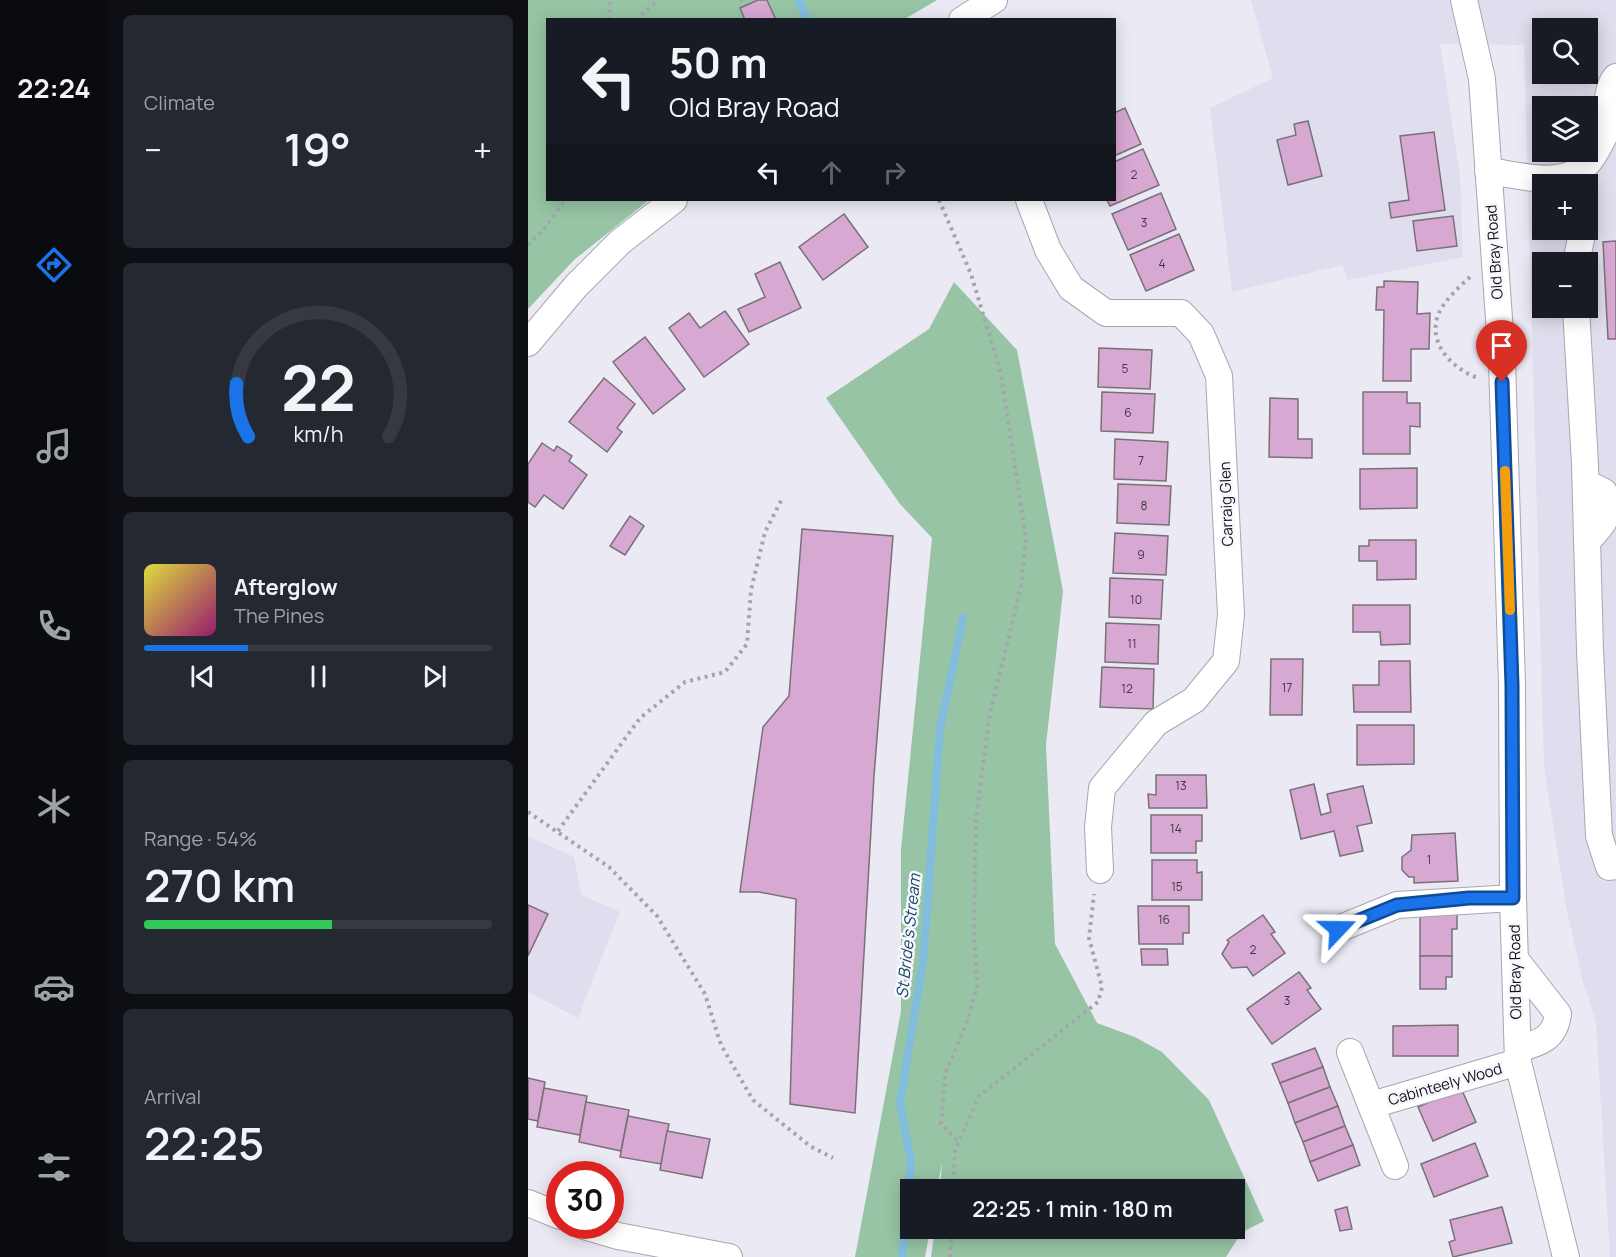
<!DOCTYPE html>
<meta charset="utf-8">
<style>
:root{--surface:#171b24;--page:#242831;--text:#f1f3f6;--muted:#9ea1a6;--line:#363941;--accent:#1a73e8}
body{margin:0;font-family:Manrope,sans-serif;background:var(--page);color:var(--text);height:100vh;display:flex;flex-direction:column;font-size:22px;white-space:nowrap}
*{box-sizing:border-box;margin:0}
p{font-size:20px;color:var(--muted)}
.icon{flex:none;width:33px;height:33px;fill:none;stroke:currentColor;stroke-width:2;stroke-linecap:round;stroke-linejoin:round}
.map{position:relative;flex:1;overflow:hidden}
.details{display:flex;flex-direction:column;gap:15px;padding:15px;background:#0d0f14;width:420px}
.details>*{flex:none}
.guide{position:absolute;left:18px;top:18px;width:570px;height:183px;border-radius:0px;box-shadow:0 3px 15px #0003;background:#171b24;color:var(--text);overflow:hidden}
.buttons{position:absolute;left:1004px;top:18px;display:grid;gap:12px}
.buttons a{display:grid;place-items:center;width:66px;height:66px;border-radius:0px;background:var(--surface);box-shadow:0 3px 15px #0003;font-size:30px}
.speed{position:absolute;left:18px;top:1161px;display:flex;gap:12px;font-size:30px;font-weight:700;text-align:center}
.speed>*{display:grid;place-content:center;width:78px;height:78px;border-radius:50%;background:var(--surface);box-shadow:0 3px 15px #0003;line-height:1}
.speed .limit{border:9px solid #d22;background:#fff;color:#111}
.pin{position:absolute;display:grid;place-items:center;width:51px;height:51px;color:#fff;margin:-62px -26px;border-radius:50% 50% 50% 0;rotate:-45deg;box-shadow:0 0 6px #0007}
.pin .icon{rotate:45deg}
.me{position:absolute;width:66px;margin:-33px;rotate:67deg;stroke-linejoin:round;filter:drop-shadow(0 0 4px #0008)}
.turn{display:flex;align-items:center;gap:21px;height:126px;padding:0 24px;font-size:27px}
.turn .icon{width:78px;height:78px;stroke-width:2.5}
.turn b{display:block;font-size:42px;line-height:51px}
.lanes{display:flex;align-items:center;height:57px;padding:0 24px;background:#0003;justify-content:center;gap:30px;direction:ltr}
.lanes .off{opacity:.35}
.big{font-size:45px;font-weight:600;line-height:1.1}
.details .tile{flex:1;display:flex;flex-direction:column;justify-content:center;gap:9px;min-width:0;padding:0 21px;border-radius:9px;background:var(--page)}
.details .dial{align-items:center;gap:0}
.dial svg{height:156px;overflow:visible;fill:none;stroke:var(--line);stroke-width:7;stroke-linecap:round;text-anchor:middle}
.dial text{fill:var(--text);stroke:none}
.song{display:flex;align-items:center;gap:18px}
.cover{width:72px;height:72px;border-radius:9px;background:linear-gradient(135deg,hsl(60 70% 55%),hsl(320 70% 35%))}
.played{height:6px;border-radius:3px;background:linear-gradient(90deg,var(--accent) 30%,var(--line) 30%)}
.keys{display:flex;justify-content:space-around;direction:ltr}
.heat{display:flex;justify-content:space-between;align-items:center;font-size:33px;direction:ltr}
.charge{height:9px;border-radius:4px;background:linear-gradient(90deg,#34c759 54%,var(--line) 0)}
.trip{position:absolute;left:372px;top:1179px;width:345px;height:60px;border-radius:0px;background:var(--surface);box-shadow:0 3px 15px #0003;font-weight:600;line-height:60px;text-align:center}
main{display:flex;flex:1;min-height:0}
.tabs{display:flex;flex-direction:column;width:108px;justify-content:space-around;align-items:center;background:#090b0e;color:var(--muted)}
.tabs .icon{width:42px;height:42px}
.tabs .on{color:var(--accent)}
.tabs b{font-size:27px;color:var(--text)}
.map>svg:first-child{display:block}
.built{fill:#e0ddee;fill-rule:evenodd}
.green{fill:#97c4a5}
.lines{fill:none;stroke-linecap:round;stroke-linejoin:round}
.stream{stroke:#82bdde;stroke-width:8}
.building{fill:#d7a8d2;stroke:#797178;stroke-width:1.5}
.minor-casing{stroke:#a8a6b0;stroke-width:28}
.path{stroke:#a5a4ac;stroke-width:4;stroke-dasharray:3 4.5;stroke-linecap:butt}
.minor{stroke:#fff;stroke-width:26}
.route-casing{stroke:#114b97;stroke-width:15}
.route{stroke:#1a73e8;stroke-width:10}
.slow{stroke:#f59e0b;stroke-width:10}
.labels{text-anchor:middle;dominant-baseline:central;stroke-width:5;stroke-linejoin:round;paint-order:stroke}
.number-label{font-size:12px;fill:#423744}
.street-label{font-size:15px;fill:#111114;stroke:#f8f7ff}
.water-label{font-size:16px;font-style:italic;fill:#15465d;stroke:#f8f7ff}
</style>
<main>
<nav class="tabs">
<b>22:24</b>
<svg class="icon on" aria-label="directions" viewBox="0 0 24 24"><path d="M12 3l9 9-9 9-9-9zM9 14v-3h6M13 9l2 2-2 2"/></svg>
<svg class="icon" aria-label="music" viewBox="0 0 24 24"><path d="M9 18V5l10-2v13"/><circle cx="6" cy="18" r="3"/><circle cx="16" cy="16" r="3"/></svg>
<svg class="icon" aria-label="phone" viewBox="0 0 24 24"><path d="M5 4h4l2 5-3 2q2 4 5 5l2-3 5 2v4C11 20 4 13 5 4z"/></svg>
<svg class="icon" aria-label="climate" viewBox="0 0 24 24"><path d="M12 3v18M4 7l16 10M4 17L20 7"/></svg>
<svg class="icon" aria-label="car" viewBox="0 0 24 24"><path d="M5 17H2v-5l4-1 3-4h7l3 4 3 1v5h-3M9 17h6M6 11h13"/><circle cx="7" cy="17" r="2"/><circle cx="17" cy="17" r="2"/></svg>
<svg class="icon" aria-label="filters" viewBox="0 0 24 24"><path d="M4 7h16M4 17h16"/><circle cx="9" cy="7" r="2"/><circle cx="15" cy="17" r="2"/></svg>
</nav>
<section class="details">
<div class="tile"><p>Climate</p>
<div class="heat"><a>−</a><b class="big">19°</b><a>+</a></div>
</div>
<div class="tile dial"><svg viewBox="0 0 100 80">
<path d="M14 69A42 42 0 1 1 86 69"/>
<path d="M14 69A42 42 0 0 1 8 42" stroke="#1a73e8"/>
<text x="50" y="56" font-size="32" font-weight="700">22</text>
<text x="50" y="72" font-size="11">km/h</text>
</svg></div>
<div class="tile">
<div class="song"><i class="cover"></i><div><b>Afterglow</b><p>The Pines</p></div></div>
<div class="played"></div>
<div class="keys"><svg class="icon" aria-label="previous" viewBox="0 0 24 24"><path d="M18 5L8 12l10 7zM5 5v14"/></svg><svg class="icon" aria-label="pause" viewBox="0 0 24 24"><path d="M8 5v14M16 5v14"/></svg><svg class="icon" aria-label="next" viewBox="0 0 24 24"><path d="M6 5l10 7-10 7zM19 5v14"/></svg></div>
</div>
<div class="tile"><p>Range · 54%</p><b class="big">270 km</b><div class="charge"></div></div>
<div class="tile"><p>Arrival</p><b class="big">22:25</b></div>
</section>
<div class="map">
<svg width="1088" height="1257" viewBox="0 0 1088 1257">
<rect width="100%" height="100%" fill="#ebe9f3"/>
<g class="built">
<path d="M723,0H1088V1257H1082L1068,1021L1055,982L1038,906L1016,767L996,45L912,44L932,176L935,257L820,280L814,265L704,292L682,108L745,78ZM1014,28H1059V74H1014ZM1014,106H1059V152H1014ZM1014,184H1059V230H1014ZM1014,262H1059V308H1014Z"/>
<path d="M0,836L46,857L53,895L92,912L50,1018L0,992Z"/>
</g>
<g class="green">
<path d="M0,0H409L375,20H20V200H121L46,260L0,309Z"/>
<path d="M426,282L489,350L535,591L518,745L527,944L569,1023L607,1037L634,1052L681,1100L736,1221L714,1232L698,1257H403L407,1229L706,1228V1190L412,1189L414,1163L409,1189L382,1190V1228L402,1229L397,1257H327L373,1011V849L404,538L372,504L298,398L401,329Z"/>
</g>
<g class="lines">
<g class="stream">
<path d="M271,0L279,20"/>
<path d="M374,1257L383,1162L372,1103L395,962L412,729L435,618"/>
</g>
</g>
<g class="building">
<path d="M230,0H239L248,20H217L212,8Z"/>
<path d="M597,108L613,144L586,156V113Z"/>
<path d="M780,121L794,176L760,185L749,140L768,135L766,124Z"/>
<path d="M906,132L917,210L863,218L861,203L881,200L872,136Z"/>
<path d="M615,149L631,185L582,206L579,200H586V162Z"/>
<path d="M633,193L648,229L600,250L584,214Z"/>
<path d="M316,214L340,247L295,280L271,247Z"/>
<path d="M925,216L929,246L889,251L885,221Z"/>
<path d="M651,234L666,270L618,291L602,255Z"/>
<path d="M1088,241V339H1080L1075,242Z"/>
<path d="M252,262L273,308L221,332L210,309L237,297L227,274Z"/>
<path d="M856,281L890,282L889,314L902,313L901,349H883V381H855L856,310H848L849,287H856Z"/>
<path d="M197,311L221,344L176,377L141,328L161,313L172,328Z"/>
<path d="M117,337L157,389L125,414L85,362Z"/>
<path d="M571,348L624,350L622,389L570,387Z"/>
<path d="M76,378L107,404L89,428L94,432L79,452L41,422Z"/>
<path d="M574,392L627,394L625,433L573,431Z"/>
<path d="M835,392H879V403H892V427L882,426V454H835Z"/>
<path d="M742,398L770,399V439H784V458L741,457Z"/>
<path d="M587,439L640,442L638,481L586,479Z"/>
<path d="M14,443L26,451L29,446L44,456L41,461L59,475L35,509L16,495L7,507L0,502V464Z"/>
<path d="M889,468V508L832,509V469Z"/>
<path d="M590,484L643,486L641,525L589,523Z"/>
<path d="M102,516L116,526L97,555L82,546Z"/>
<path d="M274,529L365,536L346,776L327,1113L262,1104L268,899L231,892H212L235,727L261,696Z"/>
<path d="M587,533L640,536L638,575L585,573Z"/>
<path d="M841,540H888V579L849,580V561H831V546H841Z"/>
<path d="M582,578L635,580L633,619L581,617Z"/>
<path d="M825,605H882V644L853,645L852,632H825Z"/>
<path d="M578,623L631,625L630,664L577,662Z"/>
<path d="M743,659H775L774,715H742Z"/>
<path d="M851,661H882L883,712H826L825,685H851Z"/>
<path d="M574,667L626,669L625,709L572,707Z"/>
<path d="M829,725H886V764L829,765Z"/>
<path d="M628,775H678L679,808H621L620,794L628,795Z"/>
<path d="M786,784L793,815L803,812L799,794L835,786L844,823L829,826L835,851L812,856L806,831L773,839L762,790Z"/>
<path d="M623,815H674V841H668V853H623Z"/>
<path d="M927,833L930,881L886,883V877H881L874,870V857L883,850L884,835Z"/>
<path d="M624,860H669V873L674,872V900H624Z"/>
<path d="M0,905L20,914L0,956Z"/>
<path d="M610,906H661V933H655V944H611Z"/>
<path d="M892,911L929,912V929H924V956H892Z"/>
<path d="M735,915L747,932L743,934L757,953L725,976L719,967L704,968L694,954L701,942L699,940Z"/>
<path d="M613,949H639L640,965H614Z"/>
<path d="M892,956H924V977H918V989H892Z"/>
<path d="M771,972L783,988L779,990L793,1009L744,1044L719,1009Z"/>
<path d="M930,1025V1056H865V1026Z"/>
<path d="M787,1048L795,1067L752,1083L744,1064Z"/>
<path d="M795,1067L802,1087L760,1103L752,1083Z"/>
<path d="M0,1078L17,1082L10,1121L0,1119Z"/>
<path d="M802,1087L810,1106L767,1123L760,1103Z"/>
<path d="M16,1088L59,1096L52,1135L9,1127Z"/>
<path d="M933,1088L948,1122L905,1141L890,1107Z"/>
<path d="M58,1102L101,1110L93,1151L51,1142Z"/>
<path d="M810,1106L817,1126L775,1142L767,1123Z"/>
<path d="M100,1116L141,1124L133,1164L92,1157Z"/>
<path d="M817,1126L825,1145L782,1162L775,1142Z"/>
<path d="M139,1131L182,1139L174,1178L132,1170Z"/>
<path d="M947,1143L960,1176L906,1197L893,1164Z"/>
<path d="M825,1145L832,1165L790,1181L782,1162Z"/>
<path d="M819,1207L824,1229L812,1231L807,1210Z"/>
<path d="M974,1207L984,1243L925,1257L921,1242L927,1240L922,1220Z"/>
</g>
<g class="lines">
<defs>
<g id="minor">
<path d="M936,0L954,79L974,361L984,685L985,898L990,1062L1038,1257"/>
<path d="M434,20L466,0"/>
<path d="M960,171C998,176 1046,193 1068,151C1071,145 1077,137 1078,130C1081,114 1076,90 1088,77"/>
<path d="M501,200L520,250L543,288L578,313H653L673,334L691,376L703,615L698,661L666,700L628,723L574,788L570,827L572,870"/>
<path d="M1048,262L1055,230"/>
<path d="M1048,308L1057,464L1062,650L1071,836L1081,867L1088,866"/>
<path d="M0,343L48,286L92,242L146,200"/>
<path d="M1058,483L1076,492C1086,514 1074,526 1059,541"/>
<path d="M810,929L869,905L985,898"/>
<path d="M988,960L1030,1014C1027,1039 1011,1043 990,1049"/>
<path d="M822,1052L867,1166"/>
<path d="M844,1105L990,1062"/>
<path d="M0,1203L32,1216"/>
<path d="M56,1226L90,1236L201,1257"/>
</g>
</defs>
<use href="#minor" class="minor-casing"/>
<g class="path">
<path d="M213,0L214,1"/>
<path d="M81,20L82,0"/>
<path d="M108,20L130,0"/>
<path d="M411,200L443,274L473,374L498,539L493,587L462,713L448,818L446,931L449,985L441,1017L417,1074L413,1124L430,1142"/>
<path d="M0,245L16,229L37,200"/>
<path d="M942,277C931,287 917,300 911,313C898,342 924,369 950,378"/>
<path d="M0,812L81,867L129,916L177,994L193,1045L225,1100L282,1146L305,1158"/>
<path d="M30,831L112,718L157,682L197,672L219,644L223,590L237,532L255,497"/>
<path d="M425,1190L427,1150L451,1096L570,1002L574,987L561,938L566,894"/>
<path d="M422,1257L424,1228"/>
</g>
<use href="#minor" class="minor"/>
</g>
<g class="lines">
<defs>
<path id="route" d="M810,929L869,905L941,898H985L984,685L974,382"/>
</defs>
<use href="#route" class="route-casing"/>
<use href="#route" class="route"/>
<path class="slow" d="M977,471L982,610"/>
</g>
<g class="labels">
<g class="number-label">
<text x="606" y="174">2</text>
<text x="616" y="222">3</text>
<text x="634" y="263">4</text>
<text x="597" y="368">5</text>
<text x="600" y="412">6</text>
<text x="613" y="460">7</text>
<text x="616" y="505">8</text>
<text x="613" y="554">9</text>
<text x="608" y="599">10</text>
<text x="604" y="643">11</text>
<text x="759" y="687">17</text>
<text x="599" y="688">12</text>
<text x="653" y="785">13</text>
<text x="648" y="828">14</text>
<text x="901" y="859">1</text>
<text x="649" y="886">15</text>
<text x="636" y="919">16</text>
<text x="725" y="949">2</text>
<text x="759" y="1000">3</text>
</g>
<g class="street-label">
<text transform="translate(966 252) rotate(-94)">Old Bray Road</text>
<text transform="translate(698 504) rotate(-92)">Carraig Glen</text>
<text transform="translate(987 972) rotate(-91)">Old Bray Road</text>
<text transform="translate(917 1084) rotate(-16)">Cabinteely Wood</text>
</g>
<g class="water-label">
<text transform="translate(380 936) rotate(-84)">St Bride's Stream</text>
</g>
</g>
</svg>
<div class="buttons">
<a><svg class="icon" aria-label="search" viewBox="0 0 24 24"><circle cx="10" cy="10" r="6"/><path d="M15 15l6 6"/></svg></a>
<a><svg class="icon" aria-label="layers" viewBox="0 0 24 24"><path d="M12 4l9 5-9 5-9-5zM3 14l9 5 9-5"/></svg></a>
<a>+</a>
<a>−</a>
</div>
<div class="speed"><div class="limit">30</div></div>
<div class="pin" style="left:974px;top:382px;background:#d93025"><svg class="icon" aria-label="arrive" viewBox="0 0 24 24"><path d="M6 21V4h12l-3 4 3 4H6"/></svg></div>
<svg class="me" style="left:810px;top:929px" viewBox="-20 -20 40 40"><path d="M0-17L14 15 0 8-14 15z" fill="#1a73e8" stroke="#fff" stroke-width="4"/></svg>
<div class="trip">22:25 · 1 min · 180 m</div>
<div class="guide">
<div class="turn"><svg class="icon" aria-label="left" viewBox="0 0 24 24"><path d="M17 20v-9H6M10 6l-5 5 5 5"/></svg><div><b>50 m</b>Old Bray Road</div></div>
<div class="lanes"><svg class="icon" aria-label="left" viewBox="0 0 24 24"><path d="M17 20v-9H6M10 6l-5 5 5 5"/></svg><svg class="icon off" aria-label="ahead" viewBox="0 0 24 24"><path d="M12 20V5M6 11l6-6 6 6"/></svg><svg class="icon off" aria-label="right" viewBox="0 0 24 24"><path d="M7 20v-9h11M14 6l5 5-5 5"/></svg></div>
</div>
</div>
</main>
